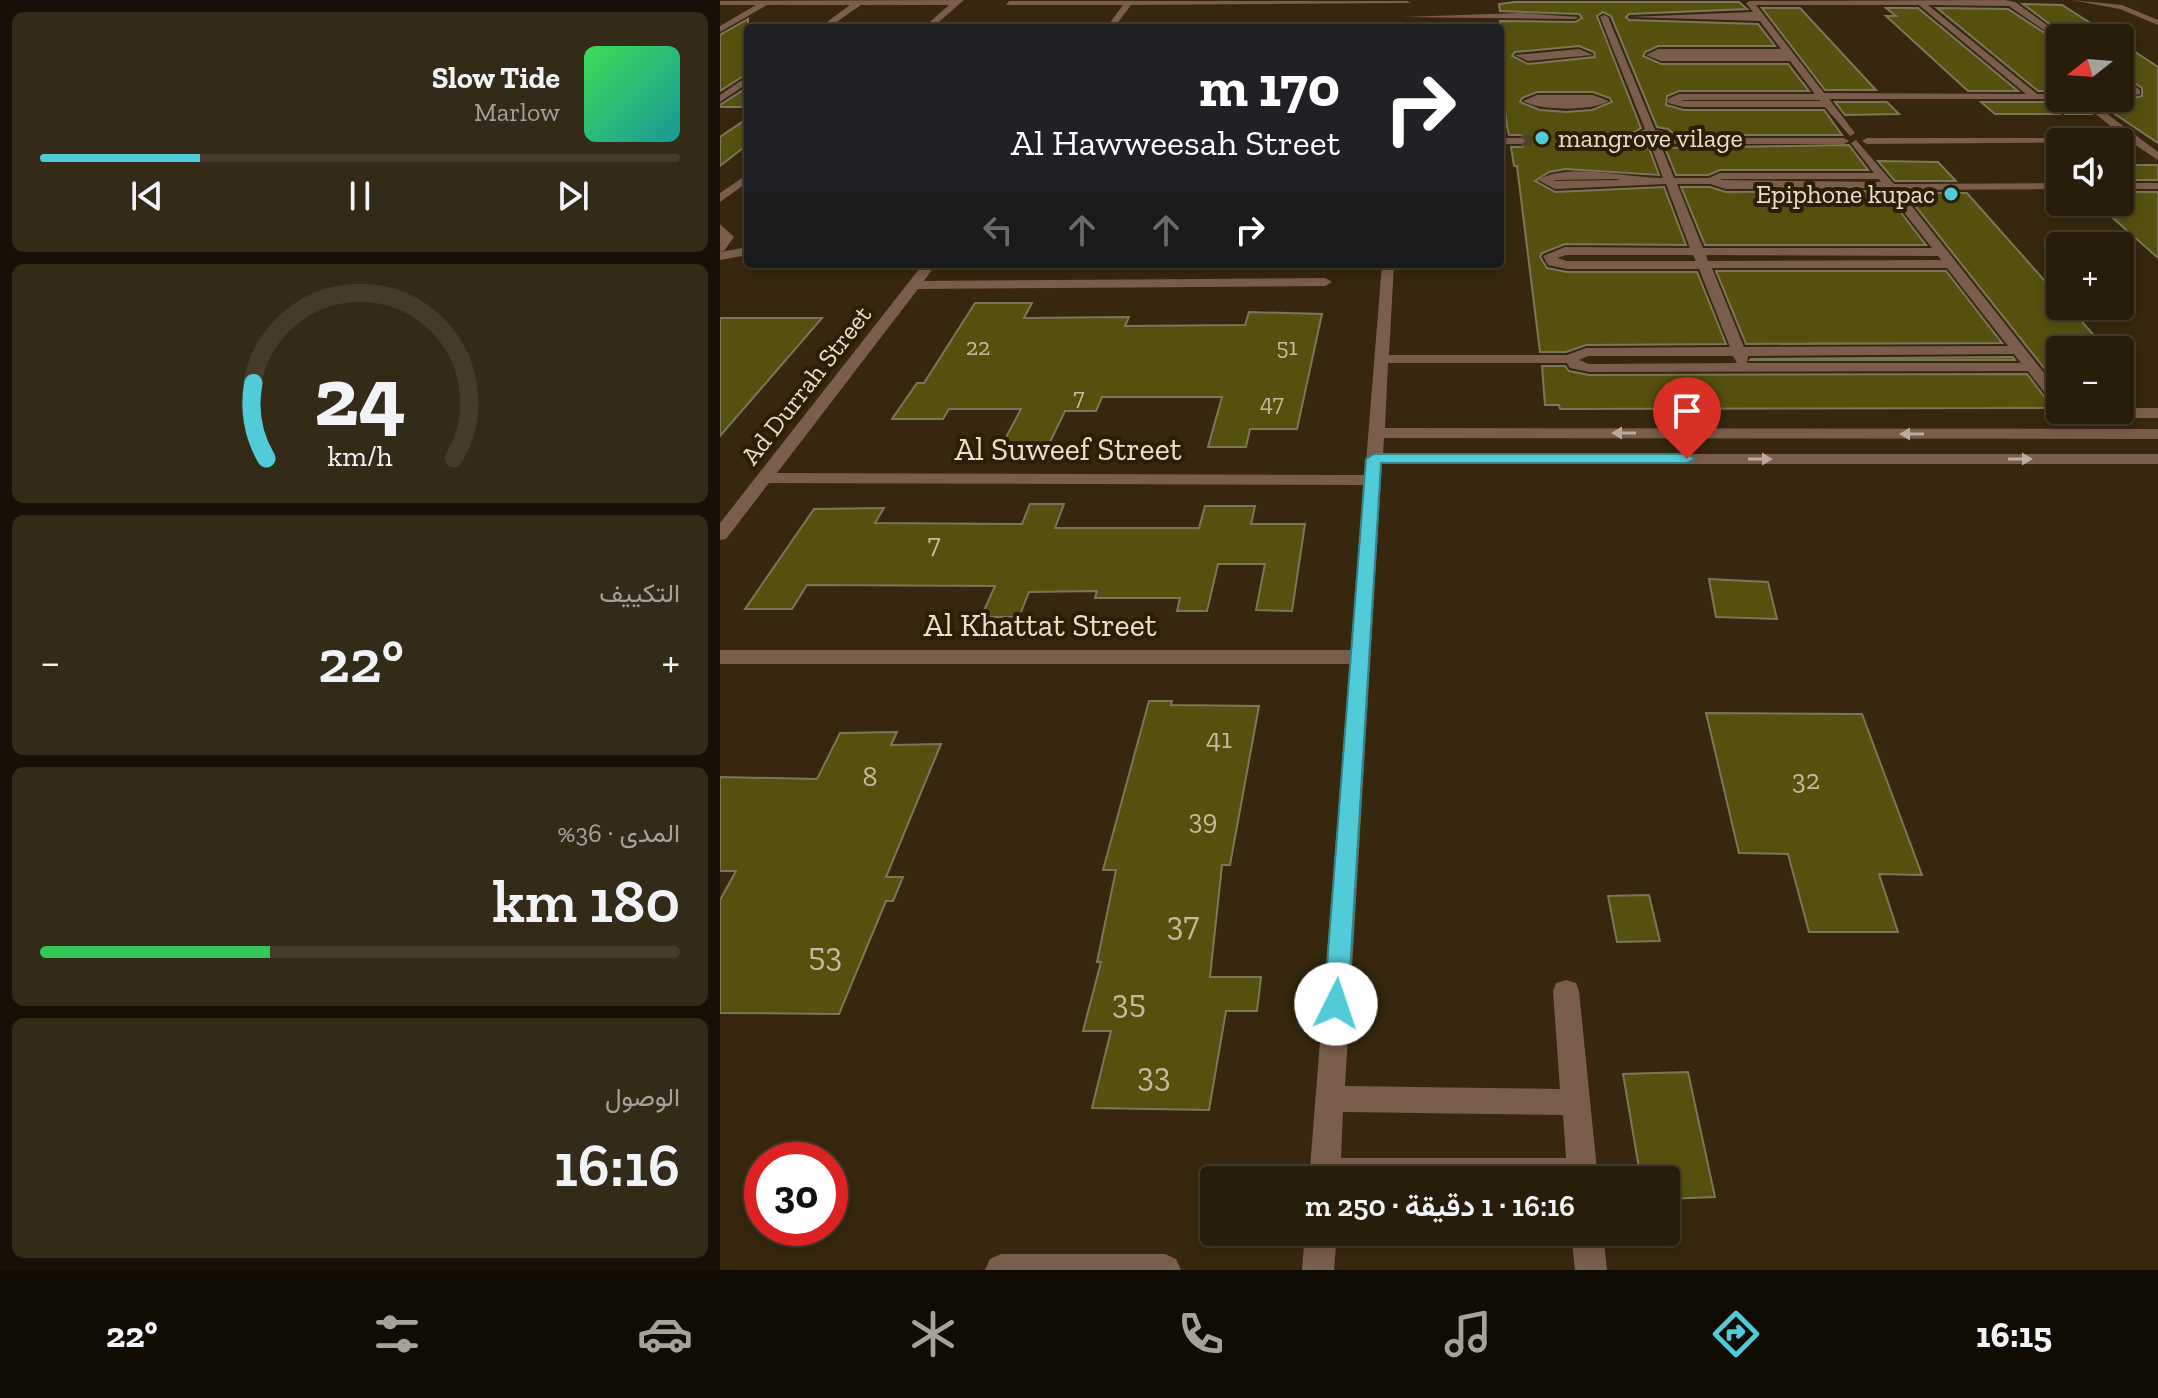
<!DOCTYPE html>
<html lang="ar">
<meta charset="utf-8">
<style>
:root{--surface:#281d0a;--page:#342a18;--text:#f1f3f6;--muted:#a5a29c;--line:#443b2b;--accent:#52cbd9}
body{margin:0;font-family:"Zilla Slab",Vazirmatn,serif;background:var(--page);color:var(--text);direction:rtl;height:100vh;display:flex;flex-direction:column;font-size:30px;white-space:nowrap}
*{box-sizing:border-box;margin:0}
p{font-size:26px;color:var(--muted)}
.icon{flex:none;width:44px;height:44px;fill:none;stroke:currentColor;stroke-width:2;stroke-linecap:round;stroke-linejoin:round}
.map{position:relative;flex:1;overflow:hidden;direction:ltr}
.side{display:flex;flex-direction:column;gap:12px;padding:12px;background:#161006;width:720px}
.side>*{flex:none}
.top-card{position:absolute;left:24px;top:24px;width:760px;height:244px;border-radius:8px;box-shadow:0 4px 12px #0003,0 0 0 2px var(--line);direction:rtl;background:#202124;color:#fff;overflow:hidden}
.needle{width:52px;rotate:253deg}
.buttons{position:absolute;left:1326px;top:24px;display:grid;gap:16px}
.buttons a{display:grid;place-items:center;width:88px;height:88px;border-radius:8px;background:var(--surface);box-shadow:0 4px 12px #0003,0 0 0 2px var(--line);font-size:40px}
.speed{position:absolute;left:24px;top:1142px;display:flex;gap:16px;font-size:40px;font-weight:700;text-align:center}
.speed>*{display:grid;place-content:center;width:104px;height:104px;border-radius:50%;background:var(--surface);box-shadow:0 4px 12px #0003,0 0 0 2px var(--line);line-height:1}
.speed .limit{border:12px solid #d22;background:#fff;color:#111}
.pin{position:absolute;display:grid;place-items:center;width:68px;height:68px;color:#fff;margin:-82px -34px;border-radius:50% 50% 50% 0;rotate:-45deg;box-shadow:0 0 8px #0007}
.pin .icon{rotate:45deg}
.me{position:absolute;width:88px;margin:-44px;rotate:4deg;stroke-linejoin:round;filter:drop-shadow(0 0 6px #0008)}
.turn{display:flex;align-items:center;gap:28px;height:168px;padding:0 32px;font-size:36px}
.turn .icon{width:104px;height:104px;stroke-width:2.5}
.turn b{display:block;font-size:56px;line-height:68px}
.lanes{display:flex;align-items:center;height:76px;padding:0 32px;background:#0003;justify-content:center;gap:40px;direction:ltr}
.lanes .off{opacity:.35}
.big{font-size:60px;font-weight:600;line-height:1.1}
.side .widget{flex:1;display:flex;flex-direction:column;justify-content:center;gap:12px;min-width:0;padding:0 28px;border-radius:12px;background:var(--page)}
.side .dial{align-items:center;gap:0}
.dial svg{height:208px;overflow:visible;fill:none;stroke:var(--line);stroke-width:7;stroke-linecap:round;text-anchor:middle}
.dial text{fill:var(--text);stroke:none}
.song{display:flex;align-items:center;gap:24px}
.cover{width:96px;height:96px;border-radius:12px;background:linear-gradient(135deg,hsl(130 70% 55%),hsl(180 70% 35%))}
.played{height:8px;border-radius:4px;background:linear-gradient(90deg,var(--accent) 25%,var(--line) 25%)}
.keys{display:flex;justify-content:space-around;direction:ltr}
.heat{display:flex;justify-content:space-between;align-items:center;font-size:44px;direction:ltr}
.charge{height:12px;border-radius:6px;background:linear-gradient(90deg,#34c759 36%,var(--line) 0)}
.trip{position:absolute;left:480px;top:1166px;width:480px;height:80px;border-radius:8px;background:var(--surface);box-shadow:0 4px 12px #0003,0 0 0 2px var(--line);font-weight:600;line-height:80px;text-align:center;direction:rtl}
.tabs{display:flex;height:128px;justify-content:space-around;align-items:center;background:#100c04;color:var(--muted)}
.tabs .icon{width:56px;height:56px}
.tabs .active{color:var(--accent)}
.tabs b{font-size:36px;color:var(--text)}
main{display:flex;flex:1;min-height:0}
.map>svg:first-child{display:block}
.building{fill:#56500f;stroke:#7a7759;stroke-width:2;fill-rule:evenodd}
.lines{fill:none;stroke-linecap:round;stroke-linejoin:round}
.minor-tunnel{stroke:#51422b;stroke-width:11;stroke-dasharray:11 6;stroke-linecap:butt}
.minor{fill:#7a5d4c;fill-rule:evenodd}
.oneway{fill:#bcaa9b}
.route{fill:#52cbd9;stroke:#35848d;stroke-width:2}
.poi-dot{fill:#52cbd9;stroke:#2c1d05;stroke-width:3}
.labels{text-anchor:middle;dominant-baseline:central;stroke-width:8;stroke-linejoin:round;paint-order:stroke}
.far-number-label{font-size:24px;fill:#c4baa0}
.far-poi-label{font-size:26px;fill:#e8ded0;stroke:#2c1d05;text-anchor:start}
.far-street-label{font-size:26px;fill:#e8ded0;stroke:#2c1d05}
.number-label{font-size:28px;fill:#c4baa0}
.street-label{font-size:32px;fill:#e8ded0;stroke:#2c1d05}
.near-number-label{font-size:34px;fill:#c4baa0}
</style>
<main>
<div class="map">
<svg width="1438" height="1270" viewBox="0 0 1438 1270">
<rect width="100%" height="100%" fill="#36270e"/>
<g class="building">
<path d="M795,2H1019L1027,9L909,14L906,17L909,20L1038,24L1055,46H938L925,52L923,56L941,64H1068L1089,91H959L947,96L946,105L964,110H1104L1122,135H955L948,129L937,127L891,16L883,12L877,16L921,128L909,135H844L836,142L844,147L922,146L929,148L939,175L845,169L829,172L815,181L835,192L944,187L966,245L845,244L822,253L820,257L827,268L847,272H977L1006,344L866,345L846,352H820L797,166H794L791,147H803L809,140L801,135H789L787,126L780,68V21L855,22L862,18L859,14L780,11L779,4ZM859,46L874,52L875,57L808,64L792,56L795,52ZM817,92H873L890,98L892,102L872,110L846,112L820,110L800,102L802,98Z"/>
<path d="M1303,4L1342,5L1394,38H1348Z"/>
<path d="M1042,8H1080L1156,90H1105Z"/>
<path d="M1166,8H1198L1298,91H1248L1166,16H1176Z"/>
<path d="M1217,8L1288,9L1340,43V91H1318Z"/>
<path d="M28,19V73L0,91V35Z"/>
<path d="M1400,42L1438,67V143L1371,98H1394L1398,102L1422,96V88L1400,73Z"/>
<path d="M28,87V107H0V105Z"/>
<path d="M1346,98H1352L1371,114H1345L1340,110V114H1275L1261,102H1343Z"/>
<path d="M1115,102H1167L1179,114L1125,115Z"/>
<path d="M28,118V144L0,166V137Z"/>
<path d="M1129,145L1148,170H1000L988,175H956L945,148Z"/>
<path d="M1158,161L1218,162L1236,181H1175Z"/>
<rect x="1400" y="165" width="38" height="15"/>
<path d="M961,187H990L1006,192L1164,191L1206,245H985Z"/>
<path d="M1400,192H1438V258L1375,202H1400Z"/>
<path d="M1185,193H1247L1340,298V306H1348L1387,350H1340V388Z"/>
<path d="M996,271H1226L1282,343L1026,344Z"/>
<path d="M255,303H312L304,318L409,317L405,326L525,325L529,312L602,314L577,429H530L526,447H488L502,397H382L376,411H345L329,444L283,443L301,409H229L223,419H172L197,383H204Z"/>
<path d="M0,318H102L0,436Z"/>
<path d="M1293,357L1295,360H1030L1031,359Z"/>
<path d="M822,366H845L849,371L869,375L1307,374L1333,408L840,409L839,405H825Z"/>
<path d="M310,504H344L335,528H479L485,506H535L531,524H585L572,611L536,610L545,564H498L487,611H457L460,598H375L377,591L309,592L299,617H261L275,586L87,585L72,609H25L94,509L164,508L155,523L302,524Z"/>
<path d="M989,579L1048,582L1057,619L996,617Z"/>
<path d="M429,701H452L451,705L539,706L510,865H502L490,977H541L537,1011H506L489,1110L372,1108L391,1031H363L381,962H377L396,870H383Z"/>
<path d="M986,713L1142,714L1202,875L1159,874L1178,932H1089L1068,854L1019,853Z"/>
<path d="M177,732L171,745L221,744L166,877H183L173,901H166L119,1014L0,1013V900L16,871H0V777L97,779L120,733Z"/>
<path d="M929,895L940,941L897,942L888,896Z"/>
<path d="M968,1072L995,1197L946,1199V1180H921L903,1074Z"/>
</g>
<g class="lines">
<path class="minor-tunnel" d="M801,141H844"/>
<g class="minor">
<path d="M244,0L212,28H203L229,5H141L108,28H99L130,5H47L0,32V26L36,5H0V1Z"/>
<path d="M1285,0L1295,2L1345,38L1338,40L1289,6L1208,5L1317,94H1340L1343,99H1109L1135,133L1130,136L1105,107H964L948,103V99L959,94H1095L1070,61H941L926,55L938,49H1061L1040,21L909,17L1033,12L1026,3L1030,1ZM1036,5H1199L1306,94L1104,93ZM960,100H1100V101H964Z"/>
<path d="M1351,0L1402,5L1438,20V25L1400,9Z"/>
<path d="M289,1H687L691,3L411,5L394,28H386L403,5H286Z"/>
<path d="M800,13L859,17L855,19L682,17Z"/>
<path d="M884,15L888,17L935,130L947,132L954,138H1124L1129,141L1124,144H947L941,146L954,178H989L1000,173H1154L1131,143L1136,140L1174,184L1340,183V189L1179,190L1340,393V408L1335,406L1308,371L869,372L850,368L847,363H668L665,428L1438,429V439L664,438L663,454H1438V464H662L625,1086L840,1089L833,991L836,983L846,980L856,983L859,991L878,1180H589L630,664H0V650H631L644,485L49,483L6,539L0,540V523L203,264H216L204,281L605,278L612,282L605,286L198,289L57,473L645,475L662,264H674L669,355H847L866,348L1010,347L979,269H847L828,265L823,256L845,247L970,248L946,184L835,189L818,180C846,162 910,178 943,178L931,146L923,143L844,144L839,141L844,138H910L925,129L880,17ZM927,135L942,138L935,141L924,137ZM897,179L900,180L834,181L835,180ZM1159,179L1161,182L1000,180L1002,179ZM957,184H990L1006,189L1165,188L1212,248H983ZM846,255H973L976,261H847L837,258ZM986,255L1218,256L1221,260L988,261ZM992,268H1227L1288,346L1024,347ZM1294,354L1301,363H1027L1028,356ZM868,356H1013L1017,363L869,364L859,360ZM623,1112L843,1115L846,1158H621Z"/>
<path d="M859,49L873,55L808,61L795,55Z"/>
<path d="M28,76V83L0,102V95Z"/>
<path d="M1400,76L1420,90V94L1397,99L1400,94L1410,91L1400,83Z"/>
<path d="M817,95H873L889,101C873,111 819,111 803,101Z"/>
<path d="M1355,98H1366L1438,152V160L1414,144L1400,142L1147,144L1142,141L1147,138H1406Z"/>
<path d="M780,138H801L806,141L801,144H780Z"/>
<path d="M28,174V182L0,202V193Z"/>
<rect x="1400" y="183" width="38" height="6"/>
<path d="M0,224L14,237L4,251L0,252Z"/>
<path d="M28,247V255L0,260V252Z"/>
<path d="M1400,408H1438V418H1370L1349,413L1347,410Z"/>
<path d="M585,1232H617L614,1270H582Z"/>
<path d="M851,1232H883L887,1270H855Z"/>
<path d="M281,1254H445L456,1259L461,1270H265L270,1259Z"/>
</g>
</g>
<defs><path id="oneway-solid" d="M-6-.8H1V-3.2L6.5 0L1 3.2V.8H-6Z" transform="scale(2)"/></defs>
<g class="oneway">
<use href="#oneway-solid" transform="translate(904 433) rotate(-180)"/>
<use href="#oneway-solid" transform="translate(1192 434) rotate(-180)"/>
<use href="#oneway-solid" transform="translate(1040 459)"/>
<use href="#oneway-solid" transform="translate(1300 459)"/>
</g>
<path class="route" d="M654,454H967L975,459L967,463H661L628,1004L625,1012L616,1015L607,1012L604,1004L646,459Z"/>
<g class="poi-dot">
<circle cx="822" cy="138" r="8"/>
<circle cx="1231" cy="194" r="8"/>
</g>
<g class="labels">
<g class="far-number-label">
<text x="258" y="346">22</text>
<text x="567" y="346">51</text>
<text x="359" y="396">7</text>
<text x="552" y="402">47</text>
</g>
<g class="far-poi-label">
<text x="838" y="138">mangrove vilage</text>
<text x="1215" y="194" text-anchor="end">Epiphone kupac</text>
</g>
<g class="far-street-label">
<text transform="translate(86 385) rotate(-52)">Ad Durrah Street</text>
</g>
<g class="number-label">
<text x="214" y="543">7</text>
<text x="499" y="738">41</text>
<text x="150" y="776">8</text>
<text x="1086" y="779">32</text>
<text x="483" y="819">39</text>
</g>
<g class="street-label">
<text x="348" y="449">Al Suweef Street</text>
<text x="320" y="625">Al Khattat Street</text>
</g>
<g class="near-number-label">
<text x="463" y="923">37</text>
<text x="105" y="954">53</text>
<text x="409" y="1001">35</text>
<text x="434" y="1074">33</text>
</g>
</g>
</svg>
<div class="buttons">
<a><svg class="needle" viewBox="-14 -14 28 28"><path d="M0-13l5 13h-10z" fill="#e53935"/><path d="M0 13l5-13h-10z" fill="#a5a29c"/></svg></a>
<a><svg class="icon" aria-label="sound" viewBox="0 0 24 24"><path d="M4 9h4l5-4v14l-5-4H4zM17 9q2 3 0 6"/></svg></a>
<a>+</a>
<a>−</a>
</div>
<div class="speed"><div class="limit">30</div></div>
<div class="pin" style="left:967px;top:459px;background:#d93025"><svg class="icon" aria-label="arrive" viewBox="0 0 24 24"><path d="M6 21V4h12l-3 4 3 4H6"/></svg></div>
<svg class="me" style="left:616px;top:1004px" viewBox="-20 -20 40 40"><circle r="19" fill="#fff"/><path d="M0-13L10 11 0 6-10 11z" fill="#52cbd9"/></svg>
<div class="trip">16:16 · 1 دقيقة · 250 m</div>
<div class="top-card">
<div class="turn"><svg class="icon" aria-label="right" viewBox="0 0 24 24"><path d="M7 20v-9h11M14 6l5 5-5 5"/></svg><div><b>170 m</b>Al Hawweesah Street</div></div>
<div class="lanes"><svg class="icon off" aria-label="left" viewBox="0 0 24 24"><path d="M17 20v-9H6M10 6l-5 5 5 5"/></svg><svg class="icon off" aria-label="ahead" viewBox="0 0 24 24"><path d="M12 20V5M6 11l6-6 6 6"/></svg><svg class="icon off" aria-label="ahead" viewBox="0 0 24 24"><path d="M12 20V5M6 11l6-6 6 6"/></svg><svg class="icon" aria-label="right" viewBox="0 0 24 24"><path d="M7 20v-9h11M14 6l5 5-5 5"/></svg></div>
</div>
</div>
<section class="side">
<div class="widget">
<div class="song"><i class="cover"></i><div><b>Slow Tide</b><p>Marlow</p></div></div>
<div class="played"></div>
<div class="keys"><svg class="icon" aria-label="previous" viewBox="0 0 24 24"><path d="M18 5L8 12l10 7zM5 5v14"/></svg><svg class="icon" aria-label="pause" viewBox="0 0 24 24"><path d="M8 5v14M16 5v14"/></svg><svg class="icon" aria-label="next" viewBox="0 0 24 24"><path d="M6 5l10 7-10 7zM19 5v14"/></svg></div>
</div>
<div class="widget dial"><svg viewBox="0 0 100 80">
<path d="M14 69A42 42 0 1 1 86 69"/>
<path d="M14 69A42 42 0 0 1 9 40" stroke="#52cbd9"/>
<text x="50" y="56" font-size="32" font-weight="700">24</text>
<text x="50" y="72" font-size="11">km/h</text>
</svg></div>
<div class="widget"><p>التكييف</p>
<div class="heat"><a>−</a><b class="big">22°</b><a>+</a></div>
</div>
<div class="widget"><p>المدى · 36%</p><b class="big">180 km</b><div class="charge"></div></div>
<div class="widget"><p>الوصول</p><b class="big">16:16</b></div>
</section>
</main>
<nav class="tabs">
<b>16:15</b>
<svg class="icon active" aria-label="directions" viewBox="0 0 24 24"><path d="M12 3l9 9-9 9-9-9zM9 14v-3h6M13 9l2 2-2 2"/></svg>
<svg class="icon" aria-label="music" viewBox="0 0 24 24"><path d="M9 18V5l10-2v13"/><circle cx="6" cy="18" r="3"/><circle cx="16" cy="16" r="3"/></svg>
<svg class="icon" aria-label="phone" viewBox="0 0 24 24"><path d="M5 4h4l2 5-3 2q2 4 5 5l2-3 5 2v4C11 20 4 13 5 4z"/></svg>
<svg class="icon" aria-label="climate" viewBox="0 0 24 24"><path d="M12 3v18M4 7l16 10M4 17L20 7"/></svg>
<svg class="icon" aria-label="car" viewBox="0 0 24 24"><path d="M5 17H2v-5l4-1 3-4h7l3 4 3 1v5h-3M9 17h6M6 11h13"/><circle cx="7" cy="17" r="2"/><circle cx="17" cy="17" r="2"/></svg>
<svg class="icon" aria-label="filters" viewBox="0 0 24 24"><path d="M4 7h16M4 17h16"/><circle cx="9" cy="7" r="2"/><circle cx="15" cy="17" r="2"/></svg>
<b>22°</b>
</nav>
